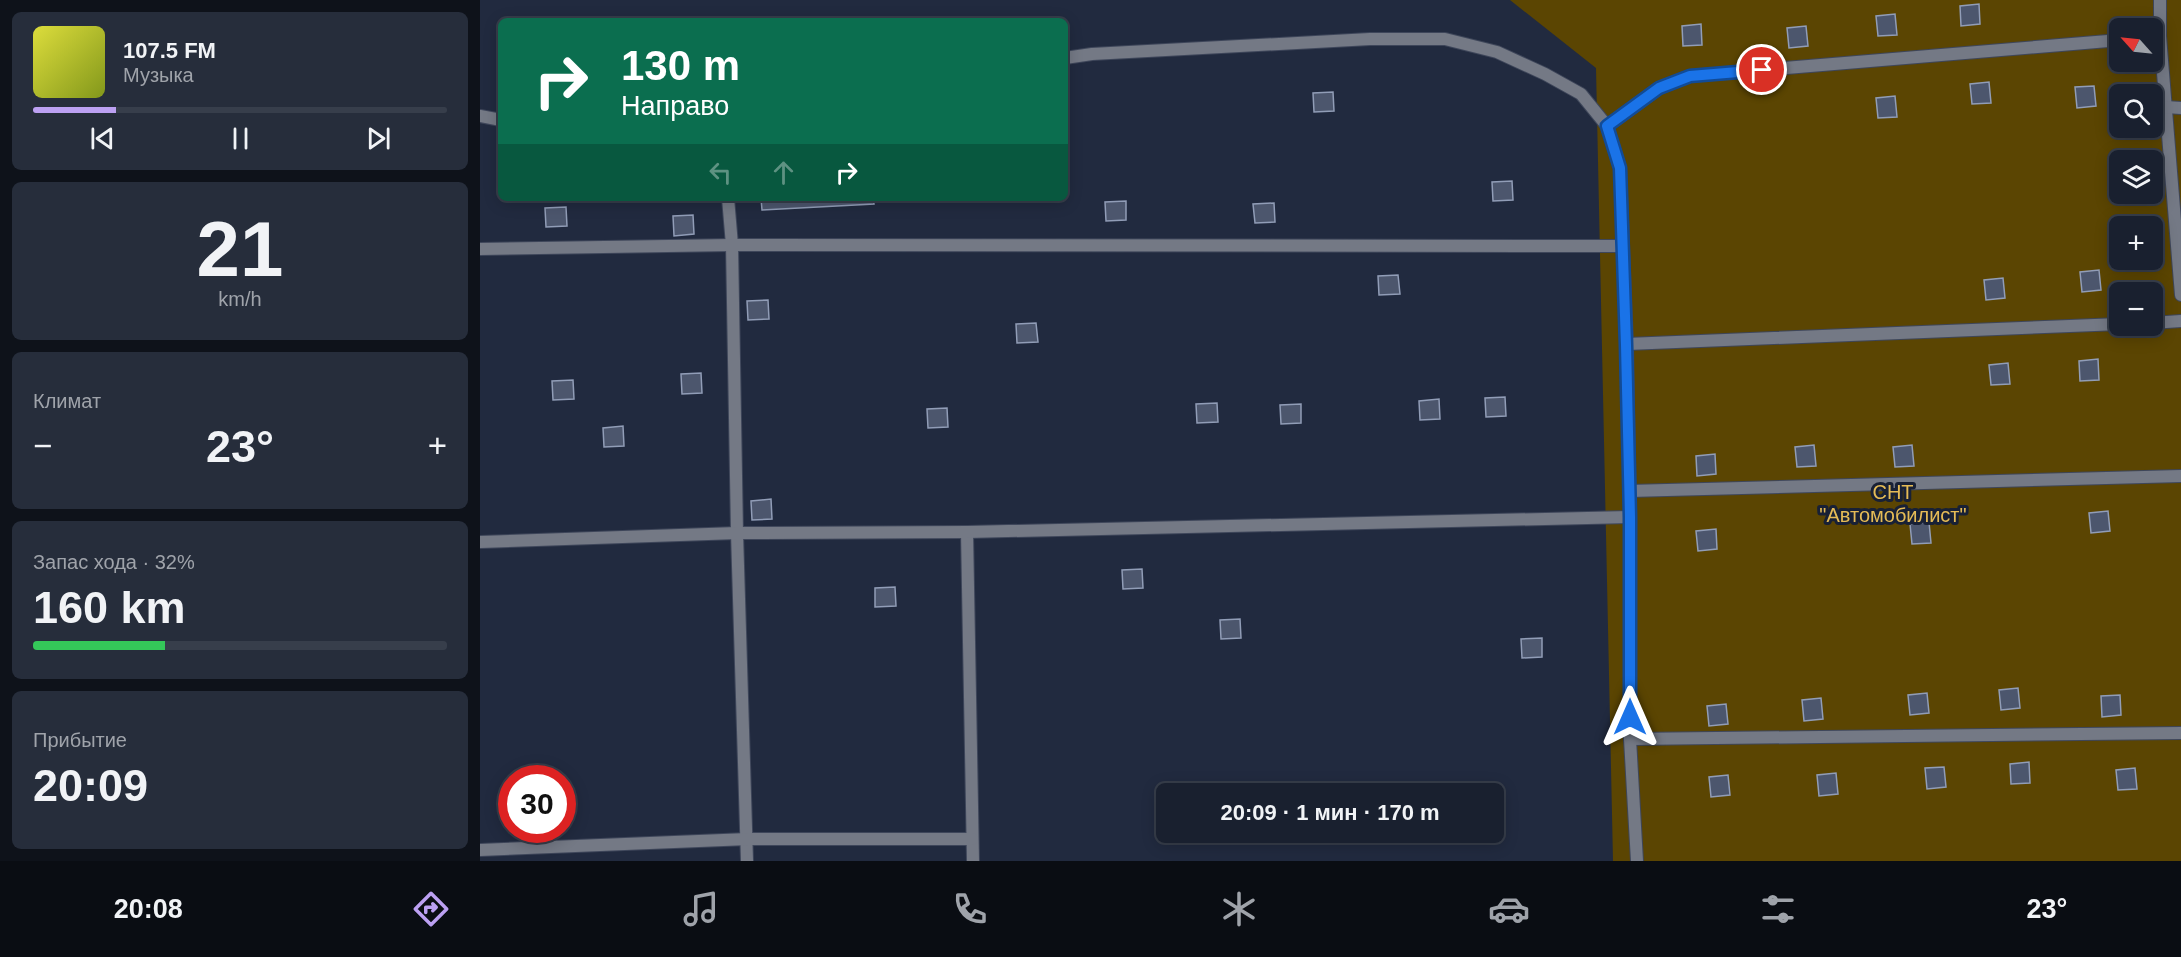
<!DOCTYPE html>
<html lang="ru">
<meta charset="utf-8">
<style>
:root{--surface:#19202f;--page:#262d3b;--text:#f1f3f6;--muted:#9fa3aa;--line:#373e4b;--accent:#bca0f2}
body{margin:0;font-family:Helvetica,sans-serif;background:var(--page);color:var(--text);height:100vh;display:flex;flex-direction:column;font-size:22px;white-space:nowrap}
*{box-sizing:border-box;margin:0}
p{font-size:20px;color:var(--muted)}
.icon{flex:none;width:33px;height:33px;fill:none;stroke:currentColor;stroke-width:2;stroke-linecap:round;stroke-linejoin:round}
.map{position:relative;flex:1;overflow:hidden}
.drawer{display:flex;flex-direction:column;gap:12px;padding:12px;background:#0e121a;width:480px}
.drawer>*{flex:none}
.banner{position:absolute;left:18px;top:18px;width:570px;height:183px;border-radius:9px;box-shadow:0 3px 15px #0003,0 0 0 2px var(--line);background:#0b6e4f;color:#fff;overflow:hidden}
.needle{width:39px;rotate:297deg}
.controls{position:absolute;left:1629px;top:18px;display:grid;gap:12px}
.controls a{display:grid;place-items:center;width:54px;height:54px;border-radius:9px;background:var(--surface);box-shadow:0 3px 15px #0003,0 0 0 2px var(--line);font-size:30px}
.speed{position:absolute;left:18px;top:765px;display:flex;gap:12px;font-size:30px;font-weight:700;text-align:center}
.speed>*{display:grid;place-content:center;width:78px;height:78px;border-radius:50%;background:var(--surface);box-shadow:0 3px 15px #0003,0 0 0 2px var(--line);line-height:1}
.speed .limit{border:9px solid #d22;background:#fff;color:#111}
.pin{position:absolute;display:grid;place-items:center;width:51px;height:51px;color:#fff;margin:-26px;border:3px solid #fff;border-radius:50%;box-shadow:0 2px 6px #0007}
.me{position:absolute;width:66px;margin:-33px;rotate:0deg;stroke-linejoin:round;filter:drop-shadow(0 0 4px #0008)}
.turn{display:flex;align-items:center;gap:21px;height:126px;padding:0 24px;font-size:27px}
.turn .icon{width:78px;height:78px;stroke-width:2.5}
.turn b{display:block;font-size:42px;line-height:51px}
.lanes{display:flex;align-items:center;height:57px;padding:0 24px;background:#0003;justify-content:center;gap:30px;direction:ltr}
.lanes .off{opacity:.35}
.big{font-size:45px;font-weight:600;line-height:1.1}
.drawer .card{flex:1;display:flex;flex-direction:column;justify-content:center;gap:9px;min-width:0;padding:0 21px;border-radius:9px;background:var(--page)}
.drawer .dial{align-items:center;gap:0}
.dial b{font-size:78px;line-height:1}
.song{display:flex;align-items:center;gap:18px}
.cover{width:72px;height:72px;border-radius:9px;background:linear-gradient(135deg,hsl(60 70% 55%),hsl(70 70% 35%))}
.played{height:6px;border-radius:3px;background:linear-gradient(90deg,var(--accent) 20%,var(--line) 20%)}
.keys{display:flex;justify-content:space-around;direction:ltr}
.heat{display:flex;justify-content:space-between;align-items:center;font-size:33px;direction:ltr}
.charge{height:9px;border-radius:4px;background:linear-gradient(90deg,#34c759 32%,var(--line) 0)}
.trip{position:absolute;left:676px;top:783px;width:348px;height:60px;border-radius:9px;background:var(--surface);box-shadow:0 3px 15px #0003,0 0 0 2px var(--line);font-weight:600;line-height:60px;text-align:center}
.dock{display:flex;height:96px;justify-content:space-around;align-items:center;background:#0a0d13;color:var(--muted)}
.dock .icon{width:42px;height:42px}
.dock .selected{color:var(--accent)}
.dock b{font-size:27px;color:var(--text)}
main{display:flex;flex:1;min-height:0}
.map>svg:first-child{display:block}
.green{fill:#5b4502;fill-rule:evenodd}
.building{fill:#4c566d;stroke:#919db7;stroke-width:1.5}
.lines{fill:none;stroke-linecap:round;stroke-linejoin:round}
.lane-casing{stroke:#3e465a;stroke-width:14}
.street-casing{stroke:#3e465a;stroke-width:14}
.lane{stroke:#747985;stroke-width:12}
.street{stroke:#747985;stroke-width:12}
.route-casing{stroke:#114b97;stroke-width:15}
.route{stroke:#1a73e8;stroke-width:10}
.labels{text-anchor:middle;dominant-baseline:central;stroke-width:6;stroke-linejoin:round;paint-order:stroke}
.park-label{font-size:20px;fill:#e5bb56;stroke:#182035}
</style>
<main>
<section class="drawer">
<div class="card">
<div class="song"><i class="cover"></i><div><b>107.5 FM</b><p>Музыка</p></div></div>
<div class="played"></div>
<div class="keys"><svg class="icon" aria-label="previous" viewBox="0 0 24 24"><path d="M18 5L8 12l10 7zM5 5v14"/></svg><svg class="icon" aria-label="pause" viewBox="0 0 24 24"><path d="M8 5v14M16 5v14"/></svg><svg class="icon" aria-label="next" viewBox="0 0 24 24"><path d="M6 5l10 7-10 7zM19 5v14"/></svg></div>
</div>
<div class="card dial"><b>21</b><p>km/h</p></div>
<div class="card"><p>Климат</p>
<div class="heat"><a>−</a><b class="big">23°</b><a>+</a></div>
</div>
<div class="card"><p>Запас хода · 32%</p><b class="big">160 km</b><div class="charge"></div></div>
<div class="card"><p>Прибытие</p><b class="big">20:09</b></div>
</section>
<div class="map">
<svg width="1701" height="861" viewBox="0 0 1701 861">
<rect width="100%" height="100%" fill="#212a3f"/>
<path class="green" d="M1030,0H1701V861H1133L1116,68ZM1640,28H1672V62H1640ZM1640,94H1672V128H1640ZM1640,160H1672V194H1640ZM1640,226H1672V260H1640ZM1640,292H1672V326H1640Z"/>
<g class="building">
<path d="M1499,4L1500,24L1481,26L1480,6Z"/>
<path d="M1415,14L1417,35L1398,36L1396,16Z"/>
<path d="M1221,24L1222,45L1203,46L1202,26Z"/>
<path d="M1326,26L1328,46L1309,48L1307,28Z"/>
<path d="M1509,82L1511,103L1492,104L1490,84Z"/>
<path d="M1614,86L1616,106L1597,108L1595,87Z"/>
<path d="M853,92L854,111L834,112L833,93Z"/>
<path d="M1415,96L1417,117L1398,118L1396,98Z"/>
<path d="M1032,181L1033,200L1013,201L1012,182Z"/>
<path d="M281,198H393L394,204L282,210Z"/>
<path d="M646,201V220L626,221L625,202Z"/>
<path d="M794,203L795,222L775,223L773,204Z"/>
<path d="M86,207L87,226L66,227L65,208Z"/>
<path d="M213,215L214,234L194,236L193,216Z"/>
<path d="M1619,270L1621,290L1602,292L1600,272Z"/>
<path d="M918,275L920,294L899,295L898,276Z"/>
<path d="M1523,278L1525,298L1506,300L1504,280Z"/>
<path d="M288,300L289,319L268,320L267,301Z"/>
<path d="M556,323L558,342L537,343L536,324Z"/>
<path d="M1618,359L1619,380L1600,381L1599,361Z"/>
<path d="M1528,363L1530,384L1511,385L1509,365Z"/>
<path d="M221,373L222,393L202,394L201,374Z"/>
<path d="M93,380L94,399L73,400L72,381Z"/>
<path d="M1025,397L1026,416L1006,417L1005,398Z"/>
<path d="M959,399L960,419L940,420L939,401Z"/>
<path d="M737,403L738,422L717,423L716,404Z"/>
<path d="M821,404V423L801,424L800,405Z"/>
<path d="M467,408L468,427L448,428L447,409Z"/>
<path d="M143,426L144,446L124,447L123,428Z"/>
<path d="M1334,445L1336,466L1317,467L1315,447Z"/>
<path d="M1432,445L1434,466L1415,467L1413,447Z"/>
<path d="M1235,454L1236,474L1217,476L1216,456Z"/>
<path d="M291,499L292,519L272,520L271,501Z"/>
<path d="M1628,511L1630,531L1611,533L1609,513Z"/>
<path d="M1449,522L1451,543L1432,544L1430,524Z"/>
<path d="M1236,529L1237,549L1218,551L1216,531Z"/>
<path d="M662,569L663,588L643,589L642,570Z"/>
<path d="M415,587L416,606L395,607V588Z"/>
<path d="M760,619L761,638L741,639L740,620Z"/>
<path d="M1062,638V657L1042,658L1041,639Z"/>
<path d="M1538,688L1540,708L1521,710L1519,690Z"/>
<path d="M1447,693L1449,713L1430,715L1428,695Z"/>
<path d="M1640,695L1641,715L1622,717L1621,696Z"/>
<path d="M1341,698L1343,719L1324,721L1322,700Z"/>
<path d="M1246,704L1248,724L1229,726L1227,706Z"/>
<path d="M1549,762L1550,783L1531,784L1530,764Z"/>
<path d="M1464,767L1466,787L1447,789L1445,768Z"/>
<path d="M1655,768L1657,789L1638,790L1636,770Z"/>
<path d="M1356,773L1358,794L1339,796L1337,775Z"/>
<path d="M1248,775L1250,795L1231,797L1229,777Z"/>
</g>
<g class="lines">
<defs>
<g id="lane">
<path d="M1680,0V36L1701,295"/>
<path d="M1686,107L1701,108"/>
<path d="M1127,126L1179,88L1210,76L1640,40"/>
<path d="M248,198L252,245L257,533L267,861"/>
<path d="M0,249L252,245L1142,246"/>
<path d="M1672,323L1701,321"/>
<path d="M1147,344L1640,324"/>
<path d="M1149,491L1701,476"/>
<path d="M487,532L493,861"/>
<path d="M0,542L257,533L487,532L1150,517"/>
<path d="M1150,739L1701,733"/>
<path d="M0,850L268,839H492"/>
</g>
<g id="street">
<path d="M585,58L612,54L890,39H965L1017,52L1065,74L1101,94L1127,126L1140,168L1147,344L1150,517V739L1157,861"/>
<path d="M0,116L21,120"/>
</g>
</defs>
<use href="#lane" class="lane-casing"/>
<use href="#street" class="street-casing"/>
<use href="#lane" class="lane"/>
<use href="#street" class="street"/>
</g>
<g class="lines">
<defs>
<path id="route" d="M1150,717V517L1146,345L1140,168L1127,126L1179,88L1210,76L1282,70"/>
</defs>
<use href="#route" class="route-casing"/>
<use href="#route" class="route"/>
</g>
<g class="labels">
<g class="park-label">
<text x="1413" y="492">СНТ<tspan x="1413" dy="23">"Автомобилист"</tspan></text>
</g>
</g>
</svg>
<div class="controls">
<a><svg class="needle" viewBox="-14 -14 28 28"><path d="M0-13l5 13h-10z" fill="#e53935"/><path d="M0 13l5-13h-10z" fill="#9fa3aa"/></svg></a>
<a><svg class="icon" aria-label="search" viewBox="0 0 24 24"><circle cx="10" cy="10" r="6"/><path d="M15 15l6 6"/></svg></a>
<a><svg class="icon" aria-label="layers" viewBox="0 0 24 24"><path d="M12 4l9 5-9 5-9-5zM3 14l9 5 9-5"/></svg></a>
<a>+</a>
<a>−</a>
</div>
<div class="speed"><div class="limit">30</div></div>
<div class="pin" style="left:1282px;top:70px;background:#d93025"><svg class="icon" aria-label="arrive" viewBox="0 0 24 24"><path d="M6 21V4h12l-3 4 3 4H6"/></svg></div>
<svg class="me" style="left:1150px;top:717px" viewBox="-20 -20 40 40"><path d="M0-17L14 15 0 8-14 15z" fill="#1a73e8" stroke="#fff" stroke-width="4"/></svg>
<div class="trip">20:09 · 1 мин · 170 m</div>
<div class="banner">
<div class="turn"><svg class="icon" aria-label="right" viewBox="0 0 24 24"><path d="M7 20v-9h11M14 6l5 5-5 5"/></svg><div><b>130 m</b>Направо</div></div>
<div class="lanes"><svg class="icon off" aria-label="left" viewBox="0 0 24 24"><path d="M17 20v-9H6M10 6l-5 5 5 5"/></svg><svg class="icon off" aria-label="ahead" viewBox="0 0 24 24"><path d="M12 20V5M6 11l6-6 6 6"/></svg><svg class="icon" aria-label="right" viewBox="0 0 24 24"><path d="M7 20v-9h11M14 6l5 5-5 5"/></svg></div>
</div>
</div>
</main>
<nav class="dock">
<b>20:08</b>
<svg class="icon selected" aria-label="directions" viewBox="0 0 24 24"><path d="M12 3l9 9-9 9-9-9zM9 14v-3h6M13 9l2 2-2 2"/></svg>
<svg class="icon" aria-label="music" viewBox="0 0 24 24"><path d="M9 18V5l10-2v13"/><circle cx="6" cy="18" r="3"/><circle cx="16" cy="16" r="3"/></svg>
<svg class="icon" aria-label="phone" viewBox="0 0 24 24"><path d="M5 4h4l2 5-3 2q2 4 5 5l2-3 5 2v4C11 20 4 13 5 4z"/></svg>
<svg class="icon" aria-label="climate" viewBox="0 0 24 24"><path d="M12 3v18M4 7l16 10M4 17L20 7"/></svg>
<svg class="icon" aria-label="car" viewBox="0 0 24 24"><path d="M5 17H2v-5l4-1 3-4h7l3 4 3 1v5h-3M9 17h6M6 11h13"/><circle cx="7" cy="17" r="2"/><circle cx="17" cy="17" r="2"/></svg>
<svg class="icon" aria-label="filters" viewBox="0 0 24 24"><path d="M4 7h16M4 17h16"/><circle cx="9" cy="7" r="2"/><circle cx="15" cy="17" r="2"/></svg>
<b>23°</b>
</nav>
